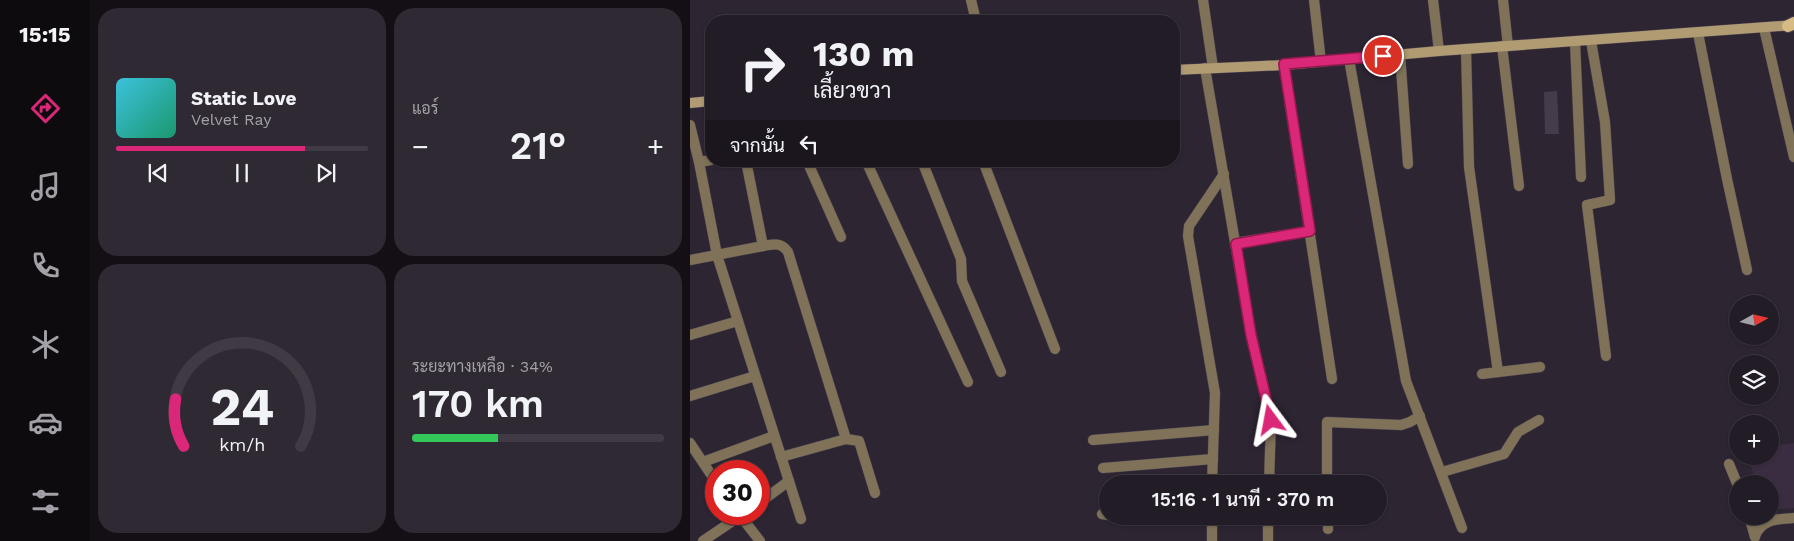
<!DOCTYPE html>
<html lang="th">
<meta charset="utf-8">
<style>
:root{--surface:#221c26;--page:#2e2932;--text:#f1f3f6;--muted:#a2a1a7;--line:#3f3a43;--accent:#db2777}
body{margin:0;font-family:"Work Sans",Sarabun,sans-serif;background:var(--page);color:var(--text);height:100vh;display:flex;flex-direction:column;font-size:19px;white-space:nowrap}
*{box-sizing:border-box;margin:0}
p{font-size:16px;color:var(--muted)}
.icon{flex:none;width:28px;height:28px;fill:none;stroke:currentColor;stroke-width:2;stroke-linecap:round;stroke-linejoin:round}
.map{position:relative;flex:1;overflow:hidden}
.details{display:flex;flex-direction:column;gap:8px;padding:8px;background:#130f15;width:600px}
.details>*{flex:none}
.banner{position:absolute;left:15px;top:15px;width:475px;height:152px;border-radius:20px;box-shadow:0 1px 4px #0004,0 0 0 1px var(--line);background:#221c26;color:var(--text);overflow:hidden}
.needle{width:32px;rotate:82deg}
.fabs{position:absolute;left:1039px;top:295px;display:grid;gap:10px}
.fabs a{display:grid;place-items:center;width:50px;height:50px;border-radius:50%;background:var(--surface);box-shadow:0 1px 4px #0004,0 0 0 1px var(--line);font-size:25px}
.speed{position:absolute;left:15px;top:460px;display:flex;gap:10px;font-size:25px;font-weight:700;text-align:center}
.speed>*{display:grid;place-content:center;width:65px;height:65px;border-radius:50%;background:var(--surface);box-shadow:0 1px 4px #0004,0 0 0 1px var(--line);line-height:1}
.speed .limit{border:8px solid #d22;background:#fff;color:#111}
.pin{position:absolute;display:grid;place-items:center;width:42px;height:42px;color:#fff;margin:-21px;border:2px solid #fff;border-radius:50%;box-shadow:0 1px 5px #0007}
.me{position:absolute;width:55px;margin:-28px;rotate:347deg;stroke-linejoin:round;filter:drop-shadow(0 0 4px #0008)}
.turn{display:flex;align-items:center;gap:18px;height:105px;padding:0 25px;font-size:22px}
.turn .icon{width:65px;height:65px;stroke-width:2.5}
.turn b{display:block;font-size:35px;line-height:42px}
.then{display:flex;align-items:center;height:48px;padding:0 25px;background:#0003;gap:10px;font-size:19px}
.big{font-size:38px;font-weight:600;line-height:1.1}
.details .widget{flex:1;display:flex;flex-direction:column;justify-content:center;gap:8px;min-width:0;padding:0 18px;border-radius:20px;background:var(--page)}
.details .dial{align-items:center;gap:0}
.dial svg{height:130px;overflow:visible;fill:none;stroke:var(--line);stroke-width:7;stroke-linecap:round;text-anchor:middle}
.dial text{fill:var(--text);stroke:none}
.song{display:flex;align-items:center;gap:15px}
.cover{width:60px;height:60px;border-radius:8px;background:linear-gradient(135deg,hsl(190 70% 55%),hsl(160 70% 35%))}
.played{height:5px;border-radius:2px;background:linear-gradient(90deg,var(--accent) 75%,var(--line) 75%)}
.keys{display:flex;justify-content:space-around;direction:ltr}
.heat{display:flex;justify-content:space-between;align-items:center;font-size:28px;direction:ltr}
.charge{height:8px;border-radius:4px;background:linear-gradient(90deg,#34c759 34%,var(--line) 0)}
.details .tiles{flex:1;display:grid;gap:8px;grid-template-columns:repeat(2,1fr)}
.trip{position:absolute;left:409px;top:475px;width:288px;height:50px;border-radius:25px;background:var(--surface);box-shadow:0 1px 4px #0004,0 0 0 1px var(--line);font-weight:600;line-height:50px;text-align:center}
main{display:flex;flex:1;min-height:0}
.tabs{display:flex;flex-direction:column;width:90px;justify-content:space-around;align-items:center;background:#0e0b0f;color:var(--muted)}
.tabs .icon{width:35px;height:35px}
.tabs .current{color:var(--accent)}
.tabs b{font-size:22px;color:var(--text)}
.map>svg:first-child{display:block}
.built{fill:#3a2d41}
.building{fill:#453b4a}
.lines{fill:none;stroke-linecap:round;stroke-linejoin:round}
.street-casing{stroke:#4a414f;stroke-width:11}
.secondary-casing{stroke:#4a414f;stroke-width:11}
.primary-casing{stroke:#4a414f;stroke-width:14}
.street{stroke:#7f7258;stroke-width:10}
.secondary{stroke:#b09b72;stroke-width:10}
.primary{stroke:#d6bb85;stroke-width:12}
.route-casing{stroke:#8e194d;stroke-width:12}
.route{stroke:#db2777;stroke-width:9}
</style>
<main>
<nav class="tabs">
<b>15:15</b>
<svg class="icon current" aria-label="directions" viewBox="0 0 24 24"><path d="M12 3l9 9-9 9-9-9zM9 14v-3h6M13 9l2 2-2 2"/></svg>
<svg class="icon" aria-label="music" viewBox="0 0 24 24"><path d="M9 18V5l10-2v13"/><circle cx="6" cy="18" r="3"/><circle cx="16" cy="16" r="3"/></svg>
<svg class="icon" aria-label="phone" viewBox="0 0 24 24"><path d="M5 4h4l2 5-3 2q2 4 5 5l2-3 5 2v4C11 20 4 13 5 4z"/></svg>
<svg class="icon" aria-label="climate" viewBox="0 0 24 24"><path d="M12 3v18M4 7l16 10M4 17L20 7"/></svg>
<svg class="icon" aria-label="car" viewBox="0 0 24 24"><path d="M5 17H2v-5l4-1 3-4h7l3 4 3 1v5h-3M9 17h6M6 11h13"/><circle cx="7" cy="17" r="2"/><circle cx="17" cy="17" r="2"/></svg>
<svg class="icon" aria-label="filters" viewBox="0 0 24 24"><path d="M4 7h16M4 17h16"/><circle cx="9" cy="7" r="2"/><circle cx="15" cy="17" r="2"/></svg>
</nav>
<section class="details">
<div class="tiles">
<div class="widget">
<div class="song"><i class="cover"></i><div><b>Static Love</b><p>Velvet Ray</p></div></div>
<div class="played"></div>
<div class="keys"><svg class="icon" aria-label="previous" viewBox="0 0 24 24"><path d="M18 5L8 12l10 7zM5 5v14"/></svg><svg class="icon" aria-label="pause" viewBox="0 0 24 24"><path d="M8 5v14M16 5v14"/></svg><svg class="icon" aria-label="next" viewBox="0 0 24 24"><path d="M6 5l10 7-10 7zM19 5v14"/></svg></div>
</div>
<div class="widget"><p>แอร์</p>
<div class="heat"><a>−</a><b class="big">21°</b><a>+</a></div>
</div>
<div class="widget dial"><svg viewBox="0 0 100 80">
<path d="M14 69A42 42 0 1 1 86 69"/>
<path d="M14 69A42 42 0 0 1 9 40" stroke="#db2777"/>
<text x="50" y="56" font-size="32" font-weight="700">24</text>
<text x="50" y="72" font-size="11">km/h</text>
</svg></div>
<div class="widget"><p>ระยะทางเหลือ · 34%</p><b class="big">170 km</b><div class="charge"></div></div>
</div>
</section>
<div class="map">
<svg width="1104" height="541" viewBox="0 0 1104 541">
<rect width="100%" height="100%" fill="#2e2533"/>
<path class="built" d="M1104,443V508L1080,510V484H1066L1058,456H1080V446Z"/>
<path class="building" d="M867,91L869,134H855L854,92Z"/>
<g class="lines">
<defs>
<g id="street">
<path d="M281,0L286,21"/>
<path d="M513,0L523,68"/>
<path d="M624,0L631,62"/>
<path d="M743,0L749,51"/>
<path d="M813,0L818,46"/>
<path d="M1074,28L1104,157"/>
<path d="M1008,33L1037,179L1057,270"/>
<path d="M901,41L915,122L920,200L897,205L916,356"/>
<path d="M885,42L891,177"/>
<path d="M812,46L829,186"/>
<path d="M776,49L779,167L808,372"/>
<path d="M710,54L718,164"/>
<path d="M659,59L716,381L772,528"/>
<path d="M594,65L642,379"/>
<path d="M515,68L561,335L581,420L579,484"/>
<path d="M0,125L9,162L27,255L111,519"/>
<path d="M117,161L151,237"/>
<path d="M176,161L278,382"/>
<path d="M232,161L271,259L272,281L311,372"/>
<path d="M293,161L365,349"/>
<path d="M9,162L21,160"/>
<path d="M545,243L620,231"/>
<path d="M73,246C84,244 91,242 98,252L156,439L91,457"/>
<path d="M0,260L73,246L56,161"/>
<path d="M0,335L48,321"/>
<path d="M792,374L850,367"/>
<path d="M0,396L65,376"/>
<path d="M156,439L169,441L185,493"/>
<path d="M403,440L524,430"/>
<path d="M0,443L26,482"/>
<path d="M13,462L84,436"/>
<path d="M1039,464L1048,486"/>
<path d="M413,468L523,459"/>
<path d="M752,472L814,454L828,432L849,420"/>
<path d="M522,484L525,393L498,236L499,226L534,174"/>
<path d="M637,484V422L711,425L720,422L730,416"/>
<path d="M69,503L99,481"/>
<path d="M49,514L70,541"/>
<path d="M412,514L418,515"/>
<path d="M638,516V529"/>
<path d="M1059,516L1065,537"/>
<path d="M1065,536C1072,519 1087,519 1104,518"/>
<path d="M13,541L53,514"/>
<path d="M522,541V516"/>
<path d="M578,541V516"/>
</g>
<g id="secondary">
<path d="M484,70L594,65L749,51L1104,25"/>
<path d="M0,103L21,101"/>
</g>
<path id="primary" d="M1098,26L1104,23"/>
</defs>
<use href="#street" class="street-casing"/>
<use href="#secondary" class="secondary-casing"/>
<use href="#primary" class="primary-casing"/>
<use href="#street" class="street"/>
<use href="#secondary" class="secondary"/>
<use href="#primary" class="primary"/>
</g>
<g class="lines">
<defs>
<path id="route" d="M581,420L561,335L546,244L620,231L594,64L693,56"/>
</defs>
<use href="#route" class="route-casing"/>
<use href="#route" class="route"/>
</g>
</svg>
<div class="fabs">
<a><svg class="needle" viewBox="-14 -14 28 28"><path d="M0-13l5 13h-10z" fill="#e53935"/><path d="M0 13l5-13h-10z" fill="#a2a1a7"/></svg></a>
<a><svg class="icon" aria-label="layers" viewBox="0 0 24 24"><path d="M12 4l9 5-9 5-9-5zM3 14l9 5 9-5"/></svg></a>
<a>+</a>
<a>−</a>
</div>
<div class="speed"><div class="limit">30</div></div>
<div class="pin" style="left:693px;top:56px;background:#d93025"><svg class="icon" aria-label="arrive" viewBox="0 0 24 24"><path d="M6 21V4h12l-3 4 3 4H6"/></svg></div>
<svg class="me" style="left:581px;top:420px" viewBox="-20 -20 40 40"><path d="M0-17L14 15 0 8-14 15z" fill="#db2777" stroke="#fff" stroke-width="4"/></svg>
<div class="trip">15:16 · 1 นาที · 370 m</div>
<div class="banner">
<div class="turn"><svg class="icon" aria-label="right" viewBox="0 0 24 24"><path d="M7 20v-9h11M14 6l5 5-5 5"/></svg><div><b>130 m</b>เลี้ยวขวา</div></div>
<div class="then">จากนั้น<svg class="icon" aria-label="left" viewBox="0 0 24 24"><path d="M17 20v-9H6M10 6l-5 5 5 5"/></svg></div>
</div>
</div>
</main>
